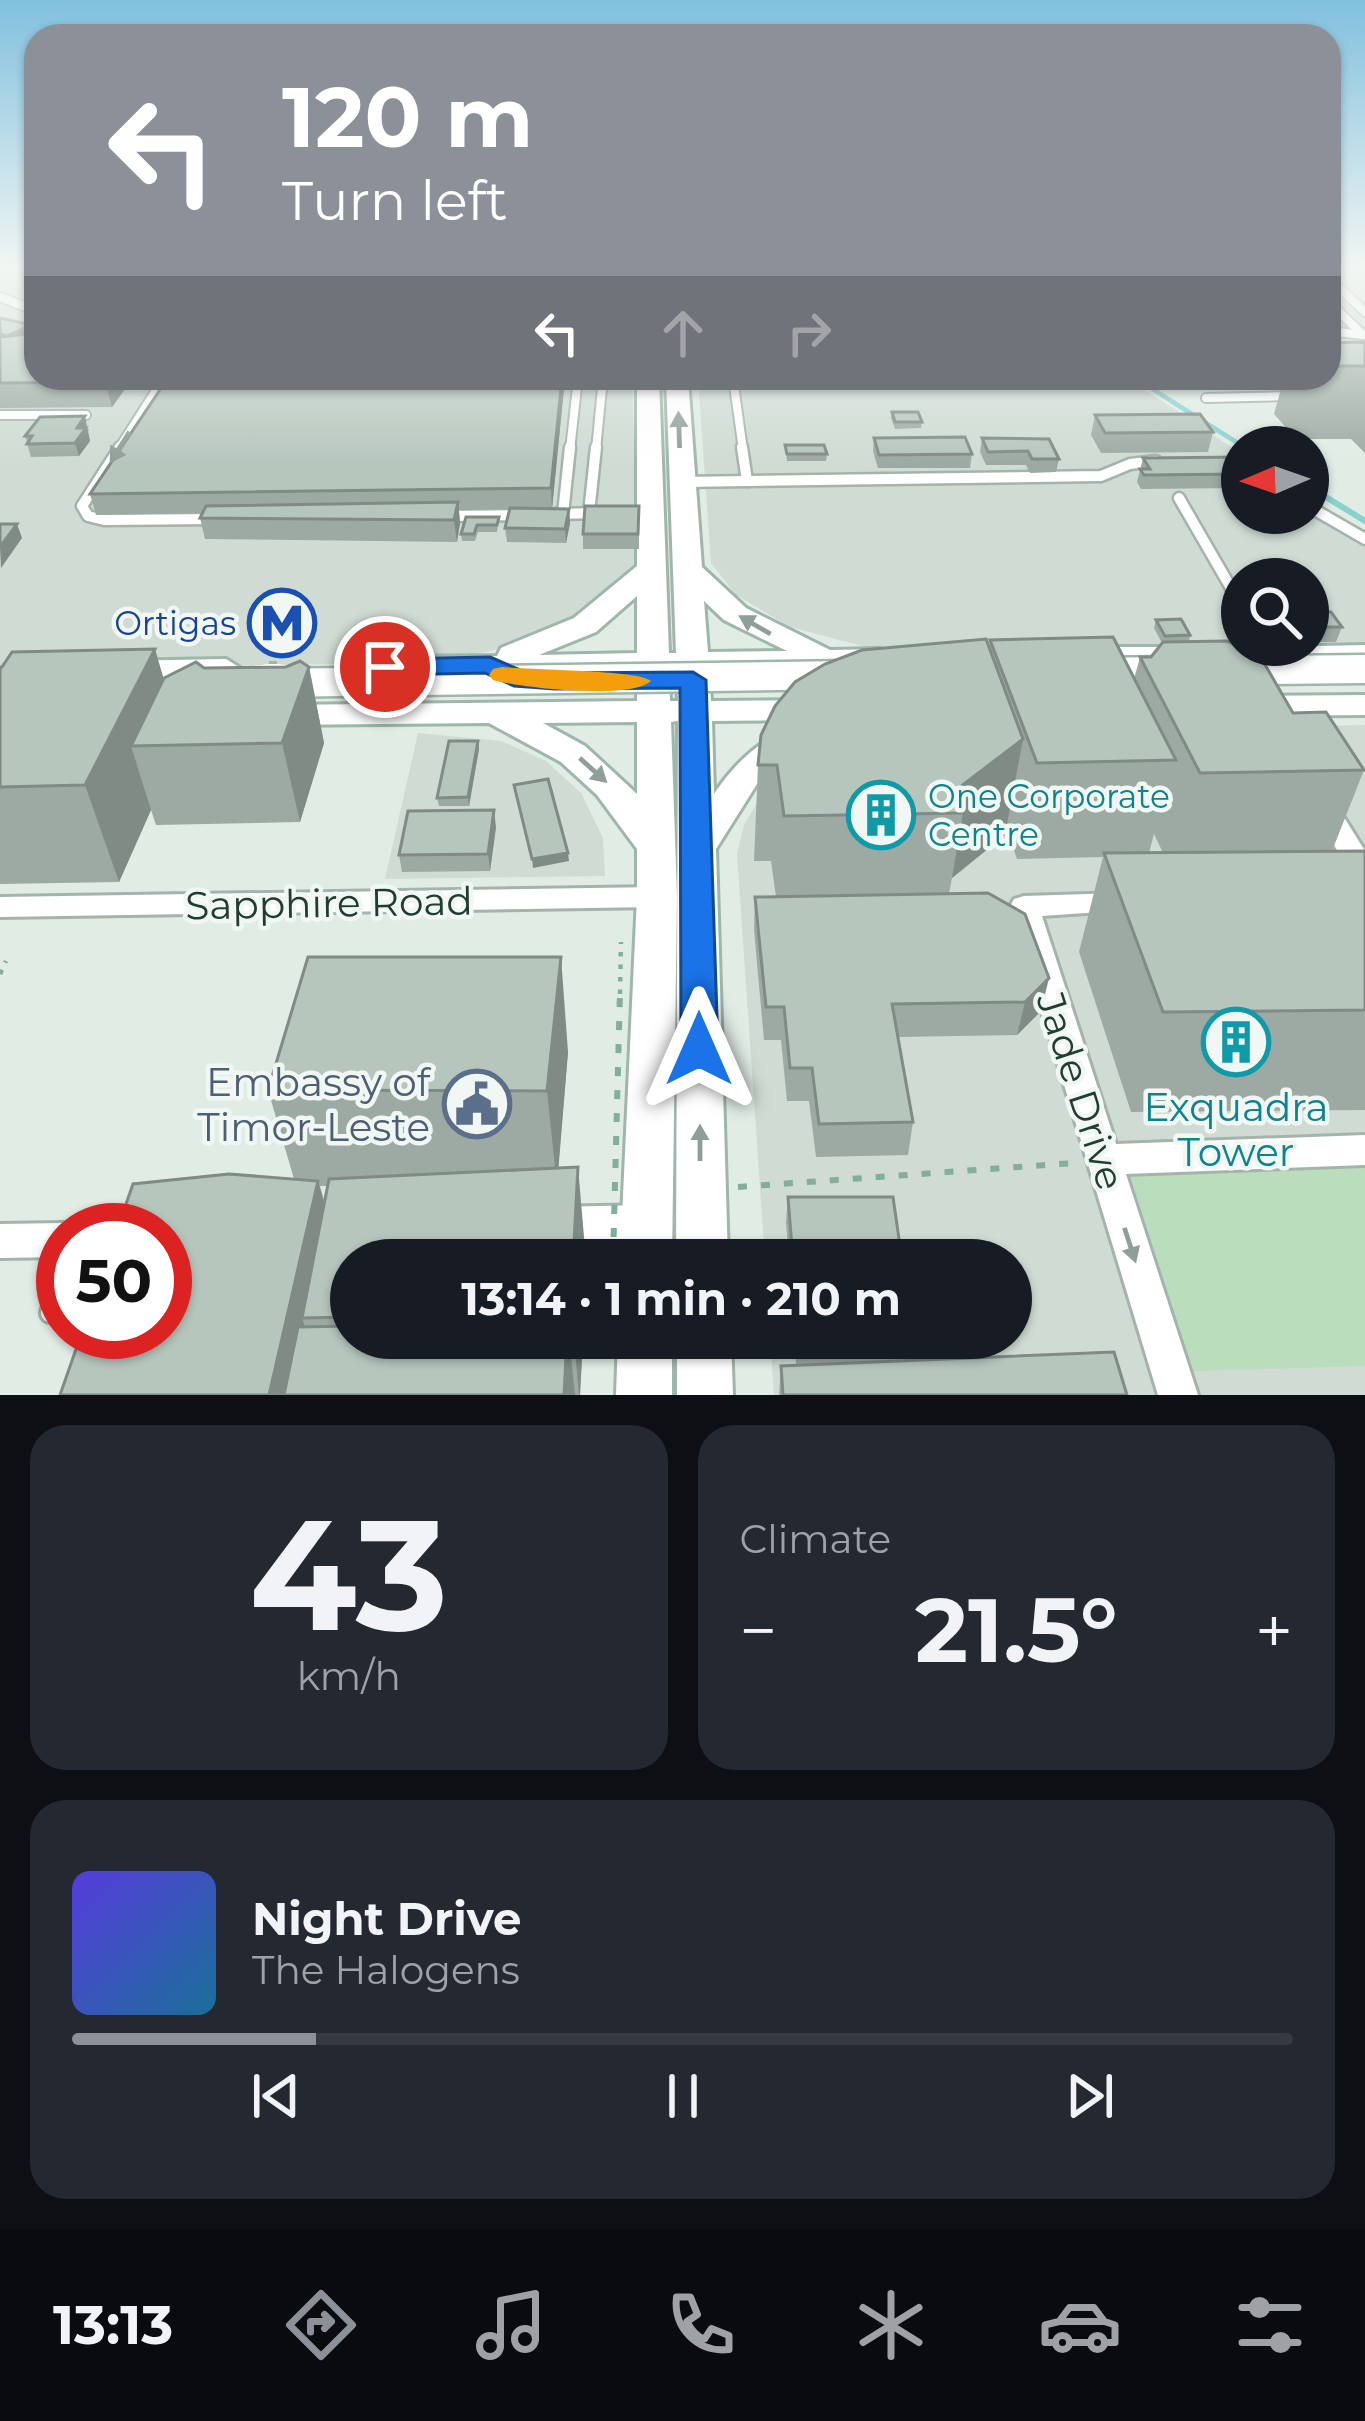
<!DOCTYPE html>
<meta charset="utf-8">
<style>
:root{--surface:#171b24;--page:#242831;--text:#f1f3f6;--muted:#9ea1a6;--line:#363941;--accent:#8c9099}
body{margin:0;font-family:Montserrat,sans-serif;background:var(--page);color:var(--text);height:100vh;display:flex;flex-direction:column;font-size:45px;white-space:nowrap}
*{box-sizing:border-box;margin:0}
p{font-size:39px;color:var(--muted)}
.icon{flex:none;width:66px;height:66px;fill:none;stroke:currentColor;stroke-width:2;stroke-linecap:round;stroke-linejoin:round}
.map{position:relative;height:1395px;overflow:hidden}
.details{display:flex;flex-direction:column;gap:30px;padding:30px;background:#0d0f14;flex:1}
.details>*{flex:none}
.top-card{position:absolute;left:24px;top:24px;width:1317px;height:366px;border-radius:36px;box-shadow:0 3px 9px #0004;background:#8c9099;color:#fff;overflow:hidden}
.needle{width:78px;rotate:268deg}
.controls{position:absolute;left:1221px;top:426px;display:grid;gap:24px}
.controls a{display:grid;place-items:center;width:108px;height:108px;border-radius:50%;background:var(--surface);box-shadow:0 3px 9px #0004;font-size:60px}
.speed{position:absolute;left:36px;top:1203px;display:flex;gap:24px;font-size:60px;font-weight:700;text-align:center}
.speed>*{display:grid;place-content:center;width:156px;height:156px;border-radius:50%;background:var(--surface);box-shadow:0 3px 9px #0004;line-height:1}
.speed .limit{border:18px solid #d22;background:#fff;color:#111}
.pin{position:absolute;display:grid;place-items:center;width:102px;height:102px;color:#fff;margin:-51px;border:6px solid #fff;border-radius:50%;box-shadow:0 3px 12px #0007}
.me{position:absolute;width:132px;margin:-66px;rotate:0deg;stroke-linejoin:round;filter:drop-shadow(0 0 9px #0008)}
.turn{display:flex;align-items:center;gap:42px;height:252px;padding:0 60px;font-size:54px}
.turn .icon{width:156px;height:156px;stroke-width:2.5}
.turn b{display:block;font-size:84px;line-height:102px}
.lanes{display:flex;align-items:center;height:114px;padding:0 60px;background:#0003;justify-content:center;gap:60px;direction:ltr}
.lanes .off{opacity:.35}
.big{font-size:90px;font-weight:700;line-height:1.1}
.details .tile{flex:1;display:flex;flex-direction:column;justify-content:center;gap:18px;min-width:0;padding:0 42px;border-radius:36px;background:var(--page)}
.details .dial{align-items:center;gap:0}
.dial b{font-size:156px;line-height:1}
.song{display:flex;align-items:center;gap:36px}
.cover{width:144px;height:144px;border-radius:18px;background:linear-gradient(135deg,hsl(250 70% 55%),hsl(200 70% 35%))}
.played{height:12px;border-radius:6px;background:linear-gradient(90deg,var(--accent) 20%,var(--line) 20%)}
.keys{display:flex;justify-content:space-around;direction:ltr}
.heat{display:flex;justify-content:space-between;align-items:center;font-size:66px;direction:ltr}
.details .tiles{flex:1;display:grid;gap:30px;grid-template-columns:1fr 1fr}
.tile:last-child{grid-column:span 2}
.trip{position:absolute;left:330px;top:1239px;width:702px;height:120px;border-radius:60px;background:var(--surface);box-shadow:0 3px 9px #0004;font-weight:700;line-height:120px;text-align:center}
.dock{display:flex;height:192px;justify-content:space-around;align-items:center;background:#090b0e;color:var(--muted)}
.dock .icon{width:84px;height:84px}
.dock .on{color:var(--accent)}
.dock b{font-size:54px;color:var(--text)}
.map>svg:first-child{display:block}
.built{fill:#cfdbd3;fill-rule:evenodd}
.green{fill:#baddbc}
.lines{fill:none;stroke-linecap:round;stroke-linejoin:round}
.stream-far1{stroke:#88d1ce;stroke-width:4.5}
.stream{stroke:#88d1ce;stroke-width:6}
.lane-far2-casing{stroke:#a4b4ab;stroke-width:12}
.lane-far1-casing{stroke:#a4b4ab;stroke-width:15}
.lane-casing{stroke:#a4b4ab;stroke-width:24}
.street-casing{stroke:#a4b4ab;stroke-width:6}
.secondary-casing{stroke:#9fb7aa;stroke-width:6}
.path-far1{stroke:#81af98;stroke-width:4.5;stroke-dasharray:4.5 8;stroke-linecap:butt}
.path{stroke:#81af98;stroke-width:6;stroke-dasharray:9 14;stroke-linecap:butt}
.lane-far2{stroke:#fff;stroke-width:8}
.lane-far1{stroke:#fff;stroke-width:10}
.lane{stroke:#fff;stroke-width:18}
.street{fill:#fff;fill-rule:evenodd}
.secondary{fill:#fff;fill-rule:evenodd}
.secondary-bridge-far1-casing{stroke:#9fb7aa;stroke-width:33;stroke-linecap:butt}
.secondary-bridge-casing{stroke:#9fb7aa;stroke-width:44;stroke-linecap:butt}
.path-bridge-far1{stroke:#81af98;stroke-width:4.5;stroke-dasharray:4.5 8;stroke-linecap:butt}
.path-bridge{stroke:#81af98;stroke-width:6;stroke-dasharray:9 14;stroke-linecap:butt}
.secondary-bridge-far1{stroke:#fff;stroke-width:28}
.secondary-bridge{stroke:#fff;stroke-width:38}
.wall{fill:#9daaa3;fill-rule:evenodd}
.shaded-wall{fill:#7f8b84}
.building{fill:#b6c6bd;stroke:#7f8b84;stroke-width:3}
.oneway{fill:#909e98}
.route{fill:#1a73e8;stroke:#114b97;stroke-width:3}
.slow{fill:#f59e0b}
.labels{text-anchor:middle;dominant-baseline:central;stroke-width:9;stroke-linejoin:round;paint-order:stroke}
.transit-label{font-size:33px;fill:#164399;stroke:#f1f8f3;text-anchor:end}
.culture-label{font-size:33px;fill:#0d838f;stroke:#f1f8f3;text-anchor:start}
.near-street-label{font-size:39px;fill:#213c30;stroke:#f1f8f3}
.near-service-label{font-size:39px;fill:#4e5e75;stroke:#f1f8f3;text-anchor:end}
.near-culture-label{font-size:39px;fill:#0d838f;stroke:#f1f8f3}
</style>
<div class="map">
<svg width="1365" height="1395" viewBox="0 0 1365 1395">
<rect width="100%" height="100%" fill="#e1ece5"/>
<g class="built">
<path d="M0,268H36V378H632L638,572L587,614L510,647L463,656L360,664L0,667Z"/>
<rect x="1329" y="268" width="36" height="73"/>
<path d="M698,378H1127L1242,454V513H1308V497L1365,531V647L885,652L790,627L736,595L711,563ZM1242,579H1308V645H1242Z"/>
<path d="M1365,725V1395H774L770,1338H1011V1260H765L737,854L744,825L761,796L1315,726Z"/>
<path d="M418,733L501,741L546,761L581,793L603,838L605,876L385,879Z"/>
</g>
<path class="green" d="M1365,1161V1366L1191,1371L1123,1169Z"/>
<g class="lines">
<path class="stream-far1" d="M1135,378L1244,447"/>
<path class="stream" d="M1308,486L1365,521"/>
<defs>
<g id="lane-far2">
<path d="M1329,278L1365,312"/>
<path d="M0,297L36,311"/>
<path d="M1329,302L1363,335"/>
<path d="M1329,331L1363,335"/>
<path d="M733,378L743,450"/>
<path d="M1206,398L1295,396"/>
<path d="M0,415H86"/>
<path d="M118,450L164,378"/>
<path d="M570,450L578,378"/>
<path d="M596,450L603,378"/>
</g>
<g id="lane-far1">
<path d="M120,447L82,506L88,516L104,520L217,519"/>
<path d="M742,447L747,481"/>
<path d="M682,482L1101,476L1130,464L1156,461"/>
<path d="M1179,498L1242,607"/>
<path d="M1308,506L1365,539"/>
<path d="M589,513L596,447"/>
<path d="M555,514L601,513"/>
<path d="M563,514L570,447"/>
<path d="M447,516L523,515"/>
</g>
<path id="lane" d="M50,1313L63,1275"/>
<g id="street">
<path d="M1323,795L1332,798L1365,851V884L1355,881L1310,804L1314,798Z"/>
<path d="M657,887L667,890L671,897L667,904L657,907L0,917V897Z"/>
<path d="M1120,893L1130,896L1134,903L1130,910L1042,916L1116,1144L1365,1135V1165L1126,1174L1198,1395H1158L1010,906L1014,899L1024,896Z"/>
<path d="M646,1205L659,1210L664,1222L659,1234L646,1239L552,1241L539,1236L534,1224L539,1212L552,1207Z"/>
<path d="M63,1223L77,1230H63V1257L0,1258V1224Z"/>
</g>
<g id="secondary">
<path d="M637,378H659L669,653H676L666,378H688L702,567L746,608L830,650L880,649L896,659L880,669L709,671L711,701L814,700L831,710L814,720L712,721L714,794C732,767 770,724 805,733L810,741L757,784L716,849L728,1260H676L678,721L671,722L677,897L672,1260H620L637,897V849L597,795L561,762L489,723L278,725L266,722L261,715L266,708L278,705L637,701V673L398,677L382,667L398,657L497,656L501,648L574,618L637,566ZM637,596V653L539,655L596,632ZM704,601L724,620L787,651L708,652ZM669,672H677L678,701H670ZM637,722V794L585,746L543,723Z"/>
<path d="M1365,645V663L1274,665L1258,656L1274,647Z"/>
<path d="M1082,647H1192L1208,657L1192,667L1071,664L1066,657Z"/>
<path d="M226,659L242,669L237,676L116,681L100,671L116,661Z"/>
<path d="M1365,695V715L1244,716L1227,706L1244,696Z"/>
<path d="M618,1338H672V1395H616Z"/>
<path d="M677,1338H731L733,1395H677Z"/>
</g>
</defs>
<use href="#lane-far2" class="lane-far2-casing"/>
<use href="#lane-far1" class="lane-far1-casing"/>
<use href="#lane" class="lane-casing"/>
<use href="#street" class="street-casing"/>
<use href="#secondary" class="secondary-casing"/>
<path class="path-far1" d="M0,974L6,961"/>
<path class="path" d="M738,1187L1074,1163"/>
<use href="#lane-far2" class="lane-far2"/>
<use href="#lane-far1" class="lane-far1"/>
<use href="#lane" class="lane"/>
<use href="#street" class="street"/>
<use href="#secondary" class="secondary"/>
<defs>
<g id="secondary-bridge-far1">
<path d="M1085,672L1365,669"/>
<path d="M269,683L847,675"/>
</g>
<path id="secondary-bridge" d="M269,683H277"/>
</defs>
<use href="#secondary-bridge-far1" class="secondary-bridge-far1-casing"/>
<use href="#secondary-bridge" class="secondary-bridge-casing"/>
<path class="path-bridge-far1" d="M620,994L621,942"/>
<path class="path-bridge" d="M613,1260L620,991"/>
<use href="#secondary-bridge-far1" class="secondary-bridge-far1"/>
<use href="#secondary-bridge" class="secondary-bridge"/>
</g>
<g class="wall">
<path d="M18,268H36V304L24,288Z"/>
<path d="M0,318L31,325L33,333L36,378H133L112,407L0,408Z"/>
<path d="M1365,342V453L1351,439H1296L1274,414L1284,378H1329V343Z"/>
<path d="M565,378L552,508L569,509L570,523L566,543L507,542L505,528L510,509L459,510L460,523L457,542L205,539L200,518L202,513L96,515L90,494Z"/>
<path d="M892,412L922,422L921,428L895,429L891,418Z"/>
<path d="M1095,415L1213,432L1208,452L1101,453L1091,435Z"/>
<path d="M89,429L88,432L90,441L79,456L31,457L25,436Z"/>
<path d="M874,438L972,454L970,468H878L873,451Z"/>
<path d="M982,438L1059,459L1056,472L1030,473L1026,465H986L980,452Z"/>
<path d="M785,445L827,454L826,461H787Z"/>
<path d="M1242,457V488L1141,489L1137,482L1143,458Z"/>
<path d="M639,506V549H583V534Z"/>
<path d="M466,517H499L497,532H478L475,541H462L461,534Z"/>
<path d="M1308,612L1342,627L1336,642H1308Z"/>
<path d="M1156,620L1190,635L1189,642L1293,713L1364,770L1332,851H1365V1110L1131,1112L1079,952L1103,857L1017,859L1006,827L1005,835L952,878L949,893L1041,1011L1017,1035L898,1037L913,1122L908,1155L816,1157L809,1101H787L781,1040H764L754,930L755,897H776L771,861H754L758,765L989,647L990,640L1134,679L1140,657H1151L1162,643L1154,628ZM1154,834L1163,853H1149Z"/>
<path d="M0,667L164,679L204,668L309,667L324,743L300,822L156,825L151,810L119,882L0,884Z"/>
<path d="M479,749L469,806H439L437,798Z"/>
<path d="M496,827L490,871L402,872L399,855Z"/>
<path d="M568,1052L558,1168L351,1260V1338H583L580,1395H60L294,1179L268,1090ZM320,1186H328L325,1204Z"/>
<path d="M788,1197L902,1260H789L786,1222Z"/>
<path d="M794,1338H914L915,1360L1127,1395H779L781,1366L796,1365Z"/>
</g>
<g class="shaded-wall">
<path d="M34,272L36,278V300L28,274Z"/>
<path d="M31,325L34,335L36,334V362L7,336Z"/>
<path d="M108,378H133L112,407L105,382Z"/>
<path d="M562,378H565L552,509L551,488Z"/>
<path d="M85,416L90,441L79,456L75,443L77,428Z"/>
<path d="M458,502L460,523L457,542L454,520Z"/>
<path d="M569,509L570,523L566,543L565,529Z"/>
<path d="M17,524L22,538L1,568L0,547Z"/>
<path d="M155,649L182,742L131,746L151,810L119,882L85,785Z"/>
<path d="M309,667L324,743L300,822L282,743Z"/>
<path d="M1023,739L1005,835L952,878L963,813L956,790Z"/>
<path d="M478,741L479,749L469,806L468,797Z"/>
<path d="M494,810L496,827L490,871L488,854Z"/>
<path d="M568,853L569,861L533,868L532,859Z"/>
<path d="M561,957L568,1052L557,1186L547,1091Z"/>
<path d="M1049,978L1041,1011L1017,1035L1025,1002Z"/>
<path d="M578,1167L586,1260H573Z"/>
<path d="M318,1181L344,1275L302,1318L323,1383L321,1395H269Z"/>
<path d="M567,1338H569L575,1395H564Z"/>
<path d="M574,1338H583L580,1395H579Z"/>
</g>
<g class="building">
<path d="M23,268H36V273L28,274Z"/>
<path d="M0,318L31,325L7,336L0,334Z"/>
<path d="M36,333L29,340H36V378H108L105,382L0,383V337Z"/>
<path d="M1365,342V366H1329V343Z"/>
<path d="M168,378H562L551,488L90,494Z"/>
<path d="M892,412H918L922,422H895Z"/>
<path d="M1200,414L1213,432L1105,433L1095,415Z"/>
<path d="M85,416L77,428H86L75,443L27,444L32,436H25L40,417Z"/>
<path d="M965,437L972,454L879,455L874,438Z"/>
<path d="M982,438L1049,439L1059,459H1032L1028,451L988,452Z"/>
<path d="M785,445H824L827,454H787Z"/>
<path d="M1242,457V474L1144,475L1140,469H1150L1143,458Z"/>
<path d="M458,502L454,520L200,518L206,506Z"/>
<path d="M585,506H639L638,534H583Z"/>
<path d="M510,508L569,509L565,529L505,528Z"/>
<path d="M466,517H499L497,525H477L474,534H461Z"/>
<path d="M0,524H17L0,547Z"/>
<path d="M1308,612H1331L1342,627H1308Z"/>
<path d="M1181,619L1190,635L1165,636L1156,620Z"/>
<path d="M1113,637L1176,760L1037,763L990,640Z"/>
<path d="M986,639L1023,739L956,790L963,813L784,816L777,765H758L761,735L775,706L795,682L825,664L862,650Z"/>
<path d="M1227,641L1245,648L1260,656L1293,713L1326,712L1364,770L1200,773L1140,657H1151L1163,642Z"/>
<path d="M155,649L85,785L0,787V667H2L12,652Z"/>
<path d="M300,661L309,667L282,743L131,746L164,678L196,662L204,668L286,667Z"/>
<path d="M449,741H478L468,797L437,798Z"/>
<path d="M548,779L568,853L532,859L514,785Z"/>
<path d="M494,810L488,854L399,855L408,811Z"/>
<path d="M1365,851V1010L1163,1012L1104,853Z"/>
<path d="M988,893L1025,914L1049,978L1025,1002L892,1004L913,1122L819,1124L812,1068H790L784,1007H766L755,897Z"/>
<path d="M308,957H561L547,1091L268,1090Z"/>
<path d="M578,1167L573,1260H351V1317L302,1318L329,1179Z"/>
<path d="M229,1174L318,1181L269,1395H60L82,1332H165V1230H117L133,1184Z"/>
<path d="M788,1197H893L902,1260H793Z"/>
<path d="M351,1326V1338H567L564,1395H284L298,1327Z"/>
<path d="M799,1338H914L916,1355L800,1356Z"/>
<path d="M1114,1352L1127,1395H783L781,1366Z"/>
</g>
<defs><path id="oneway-solid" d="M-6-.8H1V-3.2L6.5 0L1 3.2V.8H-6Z" transform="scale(3)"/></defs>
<g class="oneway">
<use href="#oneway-solid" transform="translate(679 430) rotate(-92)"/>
<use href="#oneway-solid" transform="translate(120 447) rotate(122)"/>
<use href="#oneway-solid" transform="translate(755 625) rotate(-150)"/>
<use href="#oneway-solid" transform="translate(593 770) rotate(42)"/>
<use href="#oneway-solid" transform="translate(700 1143) rotate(-90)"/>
<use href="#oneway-solid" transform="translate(1130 1245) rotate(72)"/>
</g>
<linearGradient id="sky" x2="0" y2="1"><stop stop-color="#81c0de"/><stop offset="0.58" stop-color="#f2f6f3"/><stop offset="1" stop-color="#f2f6f3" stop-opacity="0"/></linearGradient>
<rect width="1365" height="463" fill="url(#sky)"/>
<path class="route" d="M490,657L520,670L555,673L693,672L706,680L718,1049L712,1060L699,1064L686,1060L681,1049L680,688L555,689L514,686L485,673L385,675L372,667L385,659Z"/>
<path class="slow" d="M502,667C530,670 639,670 651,681C631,700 522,688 493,680L489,675L493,669Z"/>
<defs>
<symbol id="metro-ring" viewBox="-11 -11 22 22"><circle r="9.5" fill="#f1f8f3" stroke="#1a4fb4" stroke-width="1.5"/><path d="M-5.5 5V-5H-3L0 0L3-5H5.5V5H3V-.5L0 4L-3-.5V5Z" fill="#1a4fb4"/></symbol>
<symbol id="building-ring" viewBox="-11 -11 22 22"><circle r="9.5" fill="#f1f8f3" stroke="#0f9aa8" stroke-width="1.5"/><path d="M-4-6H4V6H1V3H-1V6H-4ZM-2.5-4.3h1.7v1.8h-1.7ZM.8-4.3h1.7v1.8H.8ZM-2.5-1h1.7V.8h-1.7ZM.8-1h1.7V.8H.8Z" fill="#0f9aa8"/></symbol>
<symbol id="civic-ring" viewBox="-11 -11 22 22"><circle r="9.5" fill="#f1f8f3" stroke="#5c6f8a" stroke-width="1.5"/><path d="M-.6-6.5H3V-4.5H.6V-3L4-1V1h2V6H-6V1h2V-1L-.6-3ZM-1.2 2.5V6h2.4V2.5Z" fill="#5c6f8a"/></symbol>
</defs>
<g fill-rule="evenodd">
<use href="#metro-ring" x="244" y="585" width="76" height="76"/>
<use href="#building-ring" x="843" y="777" width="76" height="76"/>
<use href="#building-ring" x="1198" y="1004" width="76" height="76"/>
<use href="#civic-ring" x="439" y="1066" width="76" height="76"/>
</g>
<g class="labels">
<g class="transit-label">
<text x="236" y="623">Ortigas</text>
</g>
<g class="culture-label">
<text x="928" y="796">One Corporate<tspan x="928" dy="38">Centre</tspan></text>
</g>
<g class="near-street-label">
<text transform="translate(329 903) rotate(-1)">Sapphire Road</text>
<text transform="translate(1081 1091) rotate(72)">Jade Drive</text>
</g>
<g class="near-service-label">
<text x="430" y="1082">Embassy of<tspan x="430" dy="45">Timor-Leste</tspan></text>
</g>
<g class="near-culture-label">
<text x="1236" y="1107">Exquadra<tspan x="1236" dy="45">Tower</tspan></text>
</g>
</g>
</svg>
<div class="controls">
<a><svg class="needle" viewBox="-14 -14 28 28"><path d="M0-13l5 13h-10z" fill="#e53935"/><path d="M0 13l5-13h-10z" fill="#9ea1a6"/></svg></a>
<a><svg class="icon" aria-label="search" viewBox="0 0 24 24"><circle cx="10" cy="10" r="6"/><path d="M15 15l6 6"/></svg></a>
</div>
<div class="speed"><div class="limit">50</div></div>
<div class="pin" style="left:385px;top:667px;background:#d93025"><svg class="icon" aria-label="arrive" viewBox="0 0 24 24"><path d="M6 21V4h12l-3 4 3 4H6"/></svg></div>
<svg class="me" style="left:699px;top:1049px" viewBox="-20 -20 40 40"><path d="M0-17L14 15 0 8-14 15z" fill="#1a73e8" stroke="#fff" stroke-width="4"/></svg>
<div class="trip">13:14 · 1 min · 210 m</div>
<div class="top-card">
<div class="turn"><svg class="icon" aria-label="left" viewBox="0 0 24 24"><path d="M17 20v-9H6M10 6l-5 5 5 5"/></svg><div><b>120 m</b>Turn left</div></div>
<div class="lanes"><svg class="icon" aria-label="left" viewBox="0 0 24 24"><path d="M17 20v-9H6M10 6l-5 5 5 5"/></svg><svg class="icon off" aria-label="ahead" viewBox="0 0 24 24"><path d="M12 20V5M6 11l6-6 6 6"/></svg><svg class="icon off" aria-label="right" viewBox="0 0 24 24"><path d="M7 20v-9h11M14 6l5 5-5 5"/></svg></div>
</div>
</div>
<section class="details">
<div class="tiles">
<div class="tile dial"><b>43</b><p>km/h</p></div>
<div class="tile"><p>Climate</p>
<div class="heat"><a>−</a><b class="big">21.5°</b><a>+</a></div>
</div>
<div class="tile">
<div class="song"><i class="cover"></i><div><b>Night Drive</b><p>The Halogens</p></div></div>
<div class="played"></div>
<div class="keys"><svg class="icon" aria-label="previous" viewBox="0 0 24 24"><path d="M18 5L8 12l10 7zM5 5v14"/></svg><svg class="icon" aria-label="pause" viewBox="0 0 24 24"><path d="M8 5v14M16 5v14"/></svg><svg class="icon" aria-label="next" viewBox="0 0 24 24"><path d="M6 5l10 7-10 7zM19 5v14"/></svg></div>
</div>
</div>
</section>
<nav class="dock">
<b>13:13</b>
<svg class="icon on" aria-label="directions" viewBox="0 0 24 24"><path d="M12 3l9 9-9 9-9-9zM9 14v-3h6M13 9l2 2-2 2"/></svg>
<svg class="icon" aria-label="music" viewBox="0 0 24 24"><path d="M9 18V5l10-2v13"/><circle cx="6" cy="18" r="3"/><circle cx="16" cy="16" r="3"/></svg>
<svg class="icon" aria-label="phone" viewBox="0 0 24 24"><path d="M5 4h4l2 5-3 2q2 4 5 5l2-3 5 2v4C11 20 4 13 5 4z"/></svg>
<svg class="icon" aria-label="climate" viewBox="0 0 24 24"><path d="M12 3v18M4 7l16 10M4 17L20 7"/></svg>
<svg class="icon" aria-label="car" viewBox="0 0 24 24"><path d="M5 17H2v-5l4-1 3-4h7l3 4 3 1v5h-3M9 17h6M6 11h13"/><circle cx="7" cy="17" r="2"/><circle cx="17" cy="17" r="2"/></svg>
<svg class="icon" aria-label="filters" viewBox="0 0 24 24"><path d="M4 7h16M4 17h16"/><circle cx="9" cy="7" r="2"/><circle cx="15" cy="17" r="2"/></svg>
</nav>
